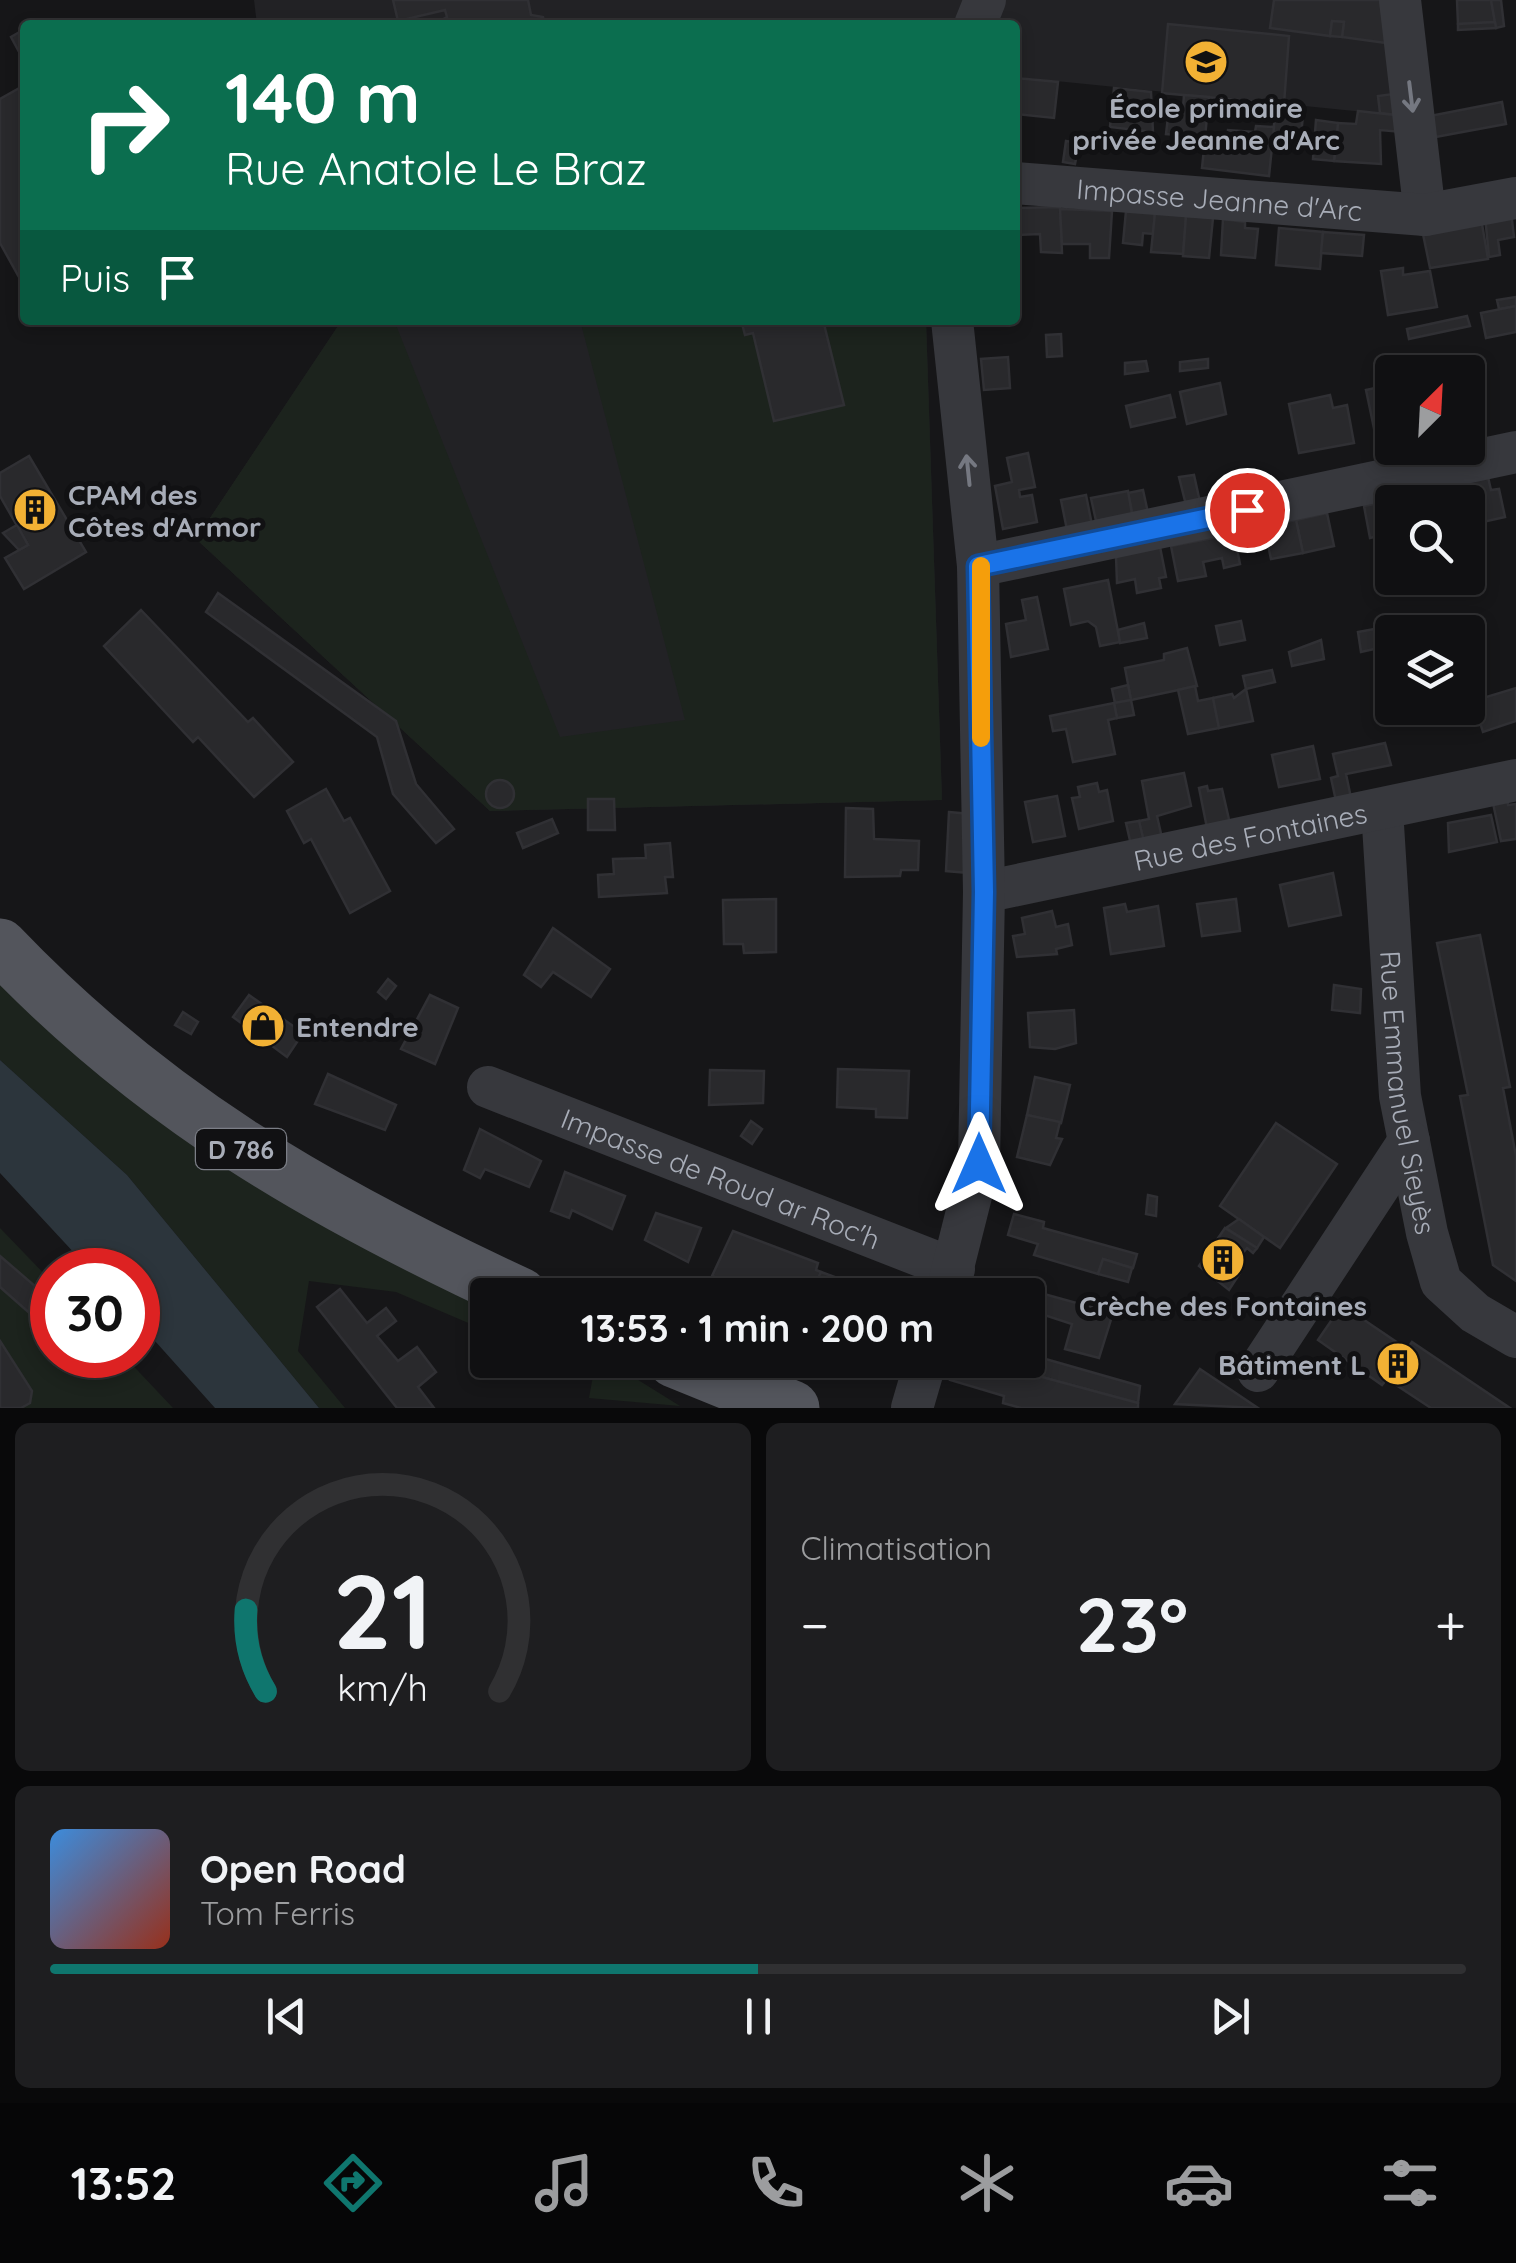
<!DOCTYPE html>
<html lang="fr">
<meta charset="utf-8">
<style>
:root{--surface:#101012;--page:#1e1e20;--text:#f1f3f6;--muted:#9c9d9f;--line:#303032;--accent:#0f766e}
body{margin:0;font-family:Quicksand,sans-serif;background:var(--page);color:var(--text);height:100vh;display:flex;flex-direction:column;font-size:38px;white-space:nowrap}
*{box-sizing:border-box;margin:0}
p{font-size:32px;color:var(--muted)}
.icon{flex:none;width:55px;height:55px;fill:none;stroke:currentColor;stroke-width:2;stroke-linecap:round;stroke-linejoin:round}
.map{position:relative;height:1408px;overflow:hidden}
.sheet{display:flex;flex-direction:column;gap:15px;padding:15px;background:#09090a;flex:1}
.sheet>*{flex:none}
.top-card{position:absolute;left:20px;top:20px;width:1000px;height:305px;border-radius:10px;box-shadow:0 5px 15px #0003,0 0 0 2px var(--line);background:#0b6e4f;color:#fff;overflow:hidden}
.needle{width:65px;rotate:24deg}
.fabs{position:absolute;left:1375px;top:355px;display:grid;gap:20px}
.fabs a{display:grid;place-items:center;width:110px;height:110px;border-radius:10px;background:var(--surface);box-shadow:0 5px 15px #0003,0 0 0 2px var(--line);font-size:50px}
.speed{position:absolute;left:30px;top:1248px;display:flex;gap:20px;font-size:50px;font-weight:700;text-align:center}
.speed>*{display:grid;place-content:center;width:130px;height:130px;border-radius:50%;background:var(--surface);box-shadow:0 5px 15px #0003,0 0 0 2px var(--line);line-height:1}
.speed .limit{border:15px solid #d22;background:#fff;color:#111}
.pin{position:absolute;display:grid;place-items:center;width:85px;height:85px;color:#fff;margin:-42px;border:5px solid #fff;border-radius:50%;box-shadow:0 2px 10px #0007}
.me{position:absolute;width:110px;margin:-55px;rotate:0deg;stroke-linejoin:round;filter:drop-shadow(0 0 8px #0008)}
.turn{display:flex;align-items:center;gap:35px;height:210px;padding:0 40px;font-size:45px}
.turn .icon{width:130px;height:130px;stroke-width:2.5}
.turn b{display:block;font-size:70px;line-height:85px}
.then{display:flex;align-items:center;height:95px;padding:0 40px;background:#0003;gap:20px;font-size:38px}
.big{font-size:75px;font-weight:700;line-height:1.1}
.sheet .card{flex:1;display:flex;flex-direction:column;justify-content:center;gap:15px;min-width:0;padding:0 35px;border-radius:15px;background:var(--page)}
.sheet .dial{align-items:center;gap:0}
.dial svg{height:260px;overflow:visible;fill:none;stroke:var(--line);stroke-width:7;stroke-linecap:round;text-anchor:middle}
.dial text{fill:var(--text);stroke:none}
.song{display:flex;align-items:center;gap:30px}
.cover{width:120px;height:120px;border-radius:15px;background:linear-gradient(135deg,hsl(210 70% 55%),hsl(10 70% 35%))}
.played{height:10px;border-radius:5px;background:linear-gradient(90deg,var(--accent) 50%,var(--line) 50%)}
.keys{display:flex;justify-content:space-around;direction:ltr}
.heat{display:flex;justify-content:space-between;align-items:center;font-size:55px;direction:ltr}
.sheet .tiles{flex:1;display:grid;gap:15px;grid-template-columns:1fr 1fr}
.card:last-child{grid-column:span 2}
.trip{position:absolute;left:470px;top:1278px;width:575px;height:100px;border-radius:10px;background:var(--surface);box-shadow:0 5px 15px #0003,0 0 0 2px var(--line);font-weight:700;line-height:100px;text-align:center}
.dock{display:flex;height:160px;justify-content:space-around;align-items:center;background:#060607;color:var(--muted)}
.dock .icon{width:70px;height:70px}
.dock .current{color:var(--accent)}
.dock b{font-size:45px;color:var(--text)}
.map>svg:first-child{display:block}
.built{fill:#222225}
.green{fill:#1c231d}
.water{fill:#2c353c}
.building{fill:#29292c;stroke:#303034;stroke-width:2.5}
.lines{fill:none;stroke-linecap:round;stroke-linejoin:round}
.minor{stroke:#37383d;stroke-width:42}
.major{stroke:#53555c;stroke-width:55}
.oneway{stroke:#757881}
.route-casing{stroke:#114b97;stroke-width:25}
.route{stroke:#1a73e8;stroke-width:18}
.slow{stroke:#f59e0b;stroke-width:18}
.labels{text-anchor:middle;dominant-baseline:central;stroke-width:10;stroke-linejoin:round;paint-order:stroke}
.shield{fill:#111113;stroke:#7b7e86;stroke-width:2.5}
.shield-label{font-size:25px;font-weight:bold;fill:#a8adb8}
.poi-label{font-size:28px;font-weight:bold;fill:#a8adb8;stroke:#111113}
.street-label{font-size:28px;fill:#a8adb8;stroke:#111113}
</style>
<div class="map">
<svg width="1516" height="1408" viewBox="0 0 1516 1408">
<rect width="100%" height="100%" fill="#161618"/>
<g class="built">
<path d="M254,0H969L962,25H257Z"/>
<path d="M999,0H1380L1404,116L1015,77V25H989Z"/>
<path d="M342,320H926L942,800L490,811L196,539Z"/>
</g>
<g class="green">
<path d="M342,320H394L560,737L685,720L580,320H926L942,800L490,811L196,539Z"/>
<path d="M0,971L487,1299V1331L396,1292L309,1281L298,1351L345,1408H319L127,1175L0,1060Z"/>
<path d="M0,1228L52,1282V1355H123L173,1408H0Z"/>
<path d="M555,1360H606L680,1406L589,1398L593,1376Z"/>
</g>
<path class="water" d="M0,1060L127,1175L319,1408H215L138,1322V1270H90L0,1173Z"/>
<g class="building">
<path d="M393,0H528L531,15L543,17L545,25H431L447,17L445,10L398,21Z"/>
<path d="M1274,0H1380L1386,43L1342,37L1344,22L1332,21L1330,36L1270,28Z"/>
<path d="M1457,0H1491L1495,22L1458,24Z"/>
<path d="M1491,0H1501L1504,26L1496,28Z"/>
<path d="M1332,21L1344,22L1342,37L1330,36Z"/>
<path d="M1495,22L1496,28L1458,30V24Z"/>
<path d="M1168,24L1289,36L1284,104L1162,93Z"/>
<path d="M25,29V63L11,37Z"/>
<path d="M1015,78L1058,82L1054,118L1015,114Z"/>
<path d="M25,85V155L20,158L25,168V288L0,243V99Z"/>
<path d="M1114,88L1151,92L1153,132L1110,127Z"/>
<path d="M1402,93L1405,116L1380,113L1378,96Z"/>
<path d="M1184,95L1209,97L1205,137L1166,134L1169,108H1183Z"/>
<path d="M1502,102L1506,124L1430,138L1425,117Z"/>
<path d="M1277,103L1304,106L1301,135L1273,132Z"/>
<path d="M1358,111L1404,116L1402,132L1380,130L1381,164L1334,161L1338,123L1356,124Z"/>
<path d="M1316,120L1338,123L1334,161L1313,159Z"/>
<path d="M1256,126L1274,127L1269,176L1202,168L1205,139L1227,140L1228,130L1255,132Z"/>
<path d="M1066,141L1079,143L1075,164L1063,162Z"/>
<path d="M1060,207L1062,253L1041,252L1040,234L1015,235V208Z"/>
<path d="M1060,209L1112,211L1109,258H1090V244H1062Z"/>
<path d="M1126,211L1155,213L1153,234L1143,233L1142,245L1123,243Z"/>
<path d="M1511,212L1514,237L1498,240L1500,255L1489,257L1485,216Z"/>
<path d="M1155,213L1186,216L1183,254L1151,252Z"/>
<path d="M1186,216L1213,218L1209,258L1183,256Z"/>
<path d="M1223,219L1245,222V228L1258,229L1255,258L1221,255Z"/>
<path d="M1482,224L1488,259L1430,268L1423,234Z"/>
<path d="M1279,228L1323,232L1320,269L1276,265Z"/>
<path d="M1323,232L1364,235L1362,256L1321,253Z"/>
<path d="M1403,268V275L1430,271L1437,307L1388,315L1381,271Z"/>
<path d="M1516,297V306L1499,309L1497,300Z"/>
<path d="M1516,306V332L1486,338L1481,313Z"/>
<path d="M1467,316L1470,326L1409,339L1407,329Z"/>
<path d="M741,320H823L844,405L774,421L753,333L745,335Z"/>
<path d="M1061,334L1062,356L1047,357L1046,335Z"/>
<path d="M1008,357L1010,388L984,390L981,359Z"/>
<path d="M1208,359V368L1180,371V362Z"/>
<path d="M1146,361L1148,371L1125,374V363Z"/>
<path d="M1220,383L1226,414L1187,424L1180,392Z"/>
<path d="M1380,387L1382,397L1392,395V435L1376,438L1366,390Z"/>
<path d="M1170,395L1175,417L1131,427L1126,406Z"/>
<path d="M1330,395L1333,408L1347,405L1354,443L1299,453L1289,404Z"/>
<path d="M1028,453L1035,487L1019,490L1020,497L1032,495L1037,522L1003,529L995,486L1012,482L1007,458Z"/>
<path d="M29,456L86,552L24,589L5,558L28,545L0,496V473Z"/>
<path d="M1194,475L1200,502L1186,505L1179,477Z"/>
<path d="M1488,477L1491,490L1499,489L1505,517L1478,523L1467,482Z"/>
<path d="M1460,486L1463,502H1420L1419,495Z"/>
<path d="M1143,490L1148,513L1133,516L1128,493Z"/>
<path d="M1128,491L1132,514L1096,521L1091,498Z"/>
<path d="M1086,495L1092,525L1067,530L1061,500Z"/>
<path d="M1414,496L1416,502H1392V546L1387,534L1370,538L1364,506Z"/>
<path d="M1327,513L1334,546L1303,553L1296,520Z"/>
<path d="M1296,520L1303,553L1271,559L1264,526Z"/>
<path d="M17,525L28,545L19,550L3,533Z"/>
<path d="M1234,534L1240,564L1224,568L1222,558L1203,562L1206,576L1178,581L1171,546Z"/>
<path d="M1160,547L1166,577L1159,578L1161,588L1137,593L1135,579L1117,583L1116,556Z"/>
<path d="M1108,580L1120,642L1100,646L1096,627L1088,621L1071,625L1064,589Z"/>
<path d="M218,593L396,721L416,784L454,829L436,843L393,794L377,737L206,612Z"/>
<path d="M1037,597L1048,649L1011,657L1006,624L1026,620L1022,600Z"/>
<path d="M141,610L248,722L253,718L293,762L254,797L198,737L193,742L104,646Z"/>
<path d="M1241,621L1245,640L1220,645L1216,626Z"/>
<path d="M1144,623L1147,638L1120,643L1118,630Z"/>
<path d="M1380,628L1383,647L1361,652L1358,632Z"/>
<path d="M1321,640L1324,659L1292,666L1289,652Z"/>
<path d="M1187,648L1197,686L1131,700L1125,668L1164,660V654Z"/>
<path d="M1272,670L1275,682L1246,689L1243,676Z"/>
<path d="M1128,685L1131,700L1115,703L1112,689Z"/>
<path d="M1195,686L1198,701L1213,698L1219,728L1188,734L1178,690Z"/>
<path d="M1516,688V721L1483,732L1473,701Z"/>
<path d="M1246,689L1253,721L1219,728L1213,698L1232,694L1234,698Z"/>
<path d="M1131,700L1134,715L1117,718L1114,703Z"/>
<path d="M1114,703L1117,718L1108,720L1115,754L1073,762L1066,729L1053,731L1050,716Z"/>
<path d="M1385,743L1391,765L1346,774L1351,798L1336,801L1331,778L1338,776L1333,754Z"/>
<path d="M1313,746L1320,779L1279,787L1272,755Z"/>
<path d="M1184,773L1191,806L1157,816L1162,838L1144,842L1139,821L1149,819L1142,781Z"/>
<circle cx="500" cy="794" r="14"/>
<path d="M1097,783L1099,792L1107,790L1113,821L1079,829L1072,798L1080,797L1078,787Z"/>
<path d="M1207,786L1208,791L1222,789L1230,824L1207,828L1199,788Z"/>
<path d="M326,789L344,821L350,818L390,891L350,913L311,839L304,843L287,811Z"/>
<path d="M1057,796L1065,836L1033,842L1025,802Z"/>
<path d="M588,799H614L615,830H588Z"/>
<path d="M1507,800L1508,805L1516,804V839L1501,841L1493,803Z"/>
<path d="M846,808L873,809L874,839L919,841L918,870H901L900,876L845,877Z"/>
<path d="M949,812L970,814L968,873L946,871Z"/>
<path d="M1491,815L1497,842L1449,852L1448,823Z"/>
<path d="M552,819L558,833L523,848L517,833Z"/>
<path d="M1139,821L1144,842L1131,845L1126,823Z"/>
<path d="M670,843L673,877H665L667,893L599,897L598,875L614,874L613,859L646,858L645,845Z"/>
<path d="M1333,873L1341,915L1289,926L1280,885Z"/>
<path d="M776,899V952L744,953L743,944H724L723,900Z"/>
<path d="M1236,899L1240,931L1202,936L1197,904Z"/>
<path d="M1125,904L1127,912L1158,906L1164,946L1111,954L1104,908Z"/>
<path d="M1052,911L1056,927L1068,924L1072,945L1056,949L1057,954L1017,957L1013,936L1025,934L1022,918Z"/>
<path d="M553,928L610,969L591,997L553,972L541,987L524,975Z"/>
<path d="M1480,935L1510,1087L1503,1088L1516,1156V1281L1493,1265L1460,1096L1468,1095L1437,943Z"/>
<path d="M388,979L396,986L386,999L378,992Z"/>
<path d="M1334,985L1361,989L1360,1013L1332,1010Z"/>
<path d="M249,995L303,1033L287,1057L233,1017Z"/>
<path d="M430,995L458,1008L435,1064L401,1049Z"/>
<path d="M1074,1010L1076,1043L1055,1049L1030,1047L1028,1013Z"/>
<path d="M183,1012L198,1022L191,1034L175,1025Z"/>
<path d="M838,1069L909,1071L907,1118L876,1117V1109L837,1107Z"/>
<path d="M710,1070L764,1071L763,1103L709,1105Z"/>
<path d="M328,1074L396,1105L385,1130L315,1104Z"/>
<path d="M1035,1077L1070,1085L1061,1123L1027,1115Z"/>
<path d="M1027,1115L1060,1122L1056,1138L1062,1139L1050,1165L1017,1157Z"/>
<path d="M751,1121L762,1129L752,1144L741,1136Z"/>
<path d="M1276,1123L1337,1164L1280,1248L1220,1206Z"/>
<path d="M480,1129L541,1161L529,1187L485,1169L480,1178L464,1170Z"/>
<path d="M565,1172L625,1196L612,1229L572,1210L569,1218L551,1211Z"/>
<path d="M1148,1195L1157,1197L1156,1216L1146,1214Z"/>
<path d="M656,1213L701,1228L688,1262L645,1240Z"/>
<path d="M1014,1214L1044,1222L1043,1228L1137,1254L1133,1268L1103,1259L1098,1274L1034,1255L1038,1244L1008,1235Z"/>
<path d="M1239,1219L1264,1237L1257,1248L1226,1228Z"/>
<path d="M1225,1228L1257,1248L1253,1253L1247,1248L1242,1254V1270L1229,1290L1199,1266Z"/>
<path d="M733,1231L818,1263L816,1270L821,1272L810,1295H794L758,1281L755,1291L712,1276Z"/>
<path d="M0,1256L50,1299L34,1317L0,1287Z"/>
<path d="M1103,1259L1132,1268L1128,1282L1098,1274Z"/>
<path d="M821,1272L878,1293L877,1295H810Z"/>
<path d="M340,1289L367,1323L386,1308L396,1321L377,1336L398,1361L417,1347L436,1372L418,1387L434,1408H397L317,1307Z"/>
<path d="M1044,1294L1113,1313L1099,1358L1065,1349L1072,1324L1038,1313Z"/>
<path d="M1342,1305L1407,1349L1412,1342L1510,1408H1431L1387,1379L1382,1385L1318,1340Z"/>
<path d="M0,1341L32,1391L30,1403L21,1408H0Z"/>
<path d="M1028,1354L1140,1386L1138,1403L979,1360H1028Z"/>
<path d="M954,1360H979L1138,1403V1408H1021L1003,1403L1004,1396L950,1380Z"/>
<path d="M1200,1369L1258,1408L1175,1404Z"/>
</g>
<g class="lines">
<g class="minor">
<path d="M1400,0L1425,215"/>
<path d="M975,25L985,0"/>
<path id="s1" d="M1015,183L1425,215L1516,198"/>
<path d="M978,566L1516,452"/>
<path id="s2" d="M1382,809L1400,1096L1427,1233L1441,1282L1475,1313L1516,1337"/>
<path id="s3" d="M984,892L1516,780"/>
<path id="s4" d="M488,1087L954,1269"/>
<path d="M946,1295L979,1164L984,892L978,566L952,320"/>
<path d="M1258,1371L1409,1141"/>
<path d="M912,1408L926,1360"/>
</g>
<g class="major">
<path d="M0,946C155,1108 319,1202 520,1295"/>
<path d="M674,1360L792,1408"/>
</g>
</g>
<defs><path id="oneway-shaft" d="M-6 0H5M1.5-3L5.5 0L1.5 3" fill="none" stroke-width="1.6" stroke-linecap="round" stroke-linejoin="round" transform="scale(2.5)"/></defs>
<g class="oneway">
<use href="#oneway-shaft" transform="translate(1411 97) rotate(83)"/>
<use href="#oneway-shaft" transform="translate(968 470) rotate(-96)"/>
</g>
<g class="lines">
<defs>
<path id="route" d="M979,1164L984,892L978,566L1247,510"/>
</defs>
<use href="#route" class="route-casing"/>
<use href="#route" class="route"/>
<path class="slow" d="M981,566V738"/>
</g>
<defs>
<symbol id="school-disc" viewBox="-11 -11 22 22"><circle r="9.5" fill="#f2b134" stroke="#111113"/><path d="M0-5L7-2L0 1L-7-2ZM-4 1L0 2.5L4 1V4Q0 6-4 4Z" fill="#111"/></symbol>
<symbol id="building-disc" viewBox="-11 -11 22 22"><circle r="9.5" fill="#f2b134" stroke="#111113"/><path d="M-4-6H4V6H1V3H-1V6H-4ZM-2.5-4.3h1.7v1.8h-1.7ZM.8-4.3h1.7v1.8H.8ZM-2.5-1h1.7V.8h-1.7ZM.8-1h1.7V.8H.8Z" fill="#111"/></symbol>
<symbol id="shop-disc" viewBox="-11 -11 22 22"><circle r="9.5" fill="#f2b134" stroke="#111113"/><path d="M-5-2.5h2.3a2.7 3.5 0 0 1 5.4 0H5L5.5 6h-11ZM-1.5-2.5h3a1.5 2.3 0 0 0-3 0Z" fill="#111"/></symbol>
</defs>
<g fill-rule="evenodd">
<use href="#school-disc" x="1181" y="37" width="50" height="50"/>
<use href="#building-disc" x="10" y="485" width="50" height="50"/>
<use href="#shop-disc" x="238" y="1001" width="50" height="50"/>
<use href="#building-disc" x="1198" y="1235" width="50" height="50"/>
<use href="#building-disc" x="1373" y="1339" width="50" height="50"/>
</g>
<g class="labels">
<rect class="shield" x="196" y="1129" width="90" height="40" rx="8"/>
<g class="shield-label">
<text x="241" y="1149">D 786</text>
</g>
<g class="poi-label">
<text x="1206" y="107">École primaire<tspan x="1206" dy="32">privée Jeanne d'Arc</tspan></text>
<text x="68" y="494" text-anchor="start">CPAM des<tspan x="68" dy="32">Côtes d'Armor</tspan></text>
<text x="296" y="1026" text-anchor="start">Entendre</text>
<text x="1223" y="1305">Crèche des Fontaines</text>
<text x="1366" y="1364" text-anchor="end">Bâtiment L</text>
</g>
<g class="street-label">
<text stroke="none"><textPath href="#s1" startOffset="205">Impasse Jeanne d'Arc</textPath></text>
<text stroke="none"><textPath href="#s3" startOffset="272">Rue des Fontaines</textPath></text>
<text stroke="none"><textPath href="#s2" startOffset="285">Rue Emmanuel Sieyès</textPath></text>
<text stroke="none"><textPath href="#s4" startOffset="250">Impasse de Roud ar Roc'h</textPath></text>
</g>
</g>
</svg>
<div class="fabs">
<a><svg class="needle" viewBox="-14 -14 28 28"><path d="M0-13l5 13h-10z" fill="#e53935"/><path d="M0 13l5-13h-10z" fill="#9c9d9f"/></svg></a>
<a><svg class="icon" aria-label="search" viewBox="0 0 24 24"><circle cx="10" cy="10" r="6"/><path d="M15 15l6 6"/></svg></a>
<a><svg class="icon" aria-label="layers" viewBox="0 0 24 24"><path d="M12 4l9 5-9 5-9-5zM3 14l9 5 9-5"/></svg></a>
</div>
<div class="speed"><div class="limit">30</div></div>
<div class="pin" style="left:1247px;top:510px;background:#d93025"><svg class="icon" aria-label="arrive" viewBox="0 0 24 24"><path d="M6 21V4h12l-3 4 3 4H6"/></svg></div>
<svg class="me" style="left:979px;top:1164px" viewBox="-20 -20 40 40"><path d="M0-17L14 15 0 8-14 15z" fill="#1a73e8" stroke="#fff" stroke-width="4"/></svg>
<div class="trip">13:53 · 1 min · 200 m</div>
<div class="top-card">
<div class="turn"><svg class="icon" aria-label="right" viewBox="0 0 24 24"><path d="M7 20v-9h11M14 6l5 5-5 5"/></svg><div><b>140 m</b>Rue Anatole Le Braz</div></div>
<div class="then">Puis<svg class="icon" aria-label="arrive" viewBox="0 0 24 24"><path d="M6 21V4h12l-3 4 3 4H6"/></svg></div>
</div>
</div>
<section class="sheet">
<div class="tiles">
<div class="card dial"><svg viewBox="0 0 100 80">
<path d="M14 69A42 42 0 1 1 86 69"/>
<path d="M14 69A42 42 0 0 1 8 44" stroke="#0f766e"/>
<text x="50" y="56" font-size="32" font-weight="700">21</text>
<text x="50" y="72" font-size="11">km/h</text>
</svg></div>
<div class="card"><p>Climatisation</p>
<div class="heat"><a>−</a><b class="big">23°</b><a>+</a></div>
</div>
<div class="card">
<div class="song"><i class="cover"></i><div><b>Open Road</b><p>Tom Ferris</p></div></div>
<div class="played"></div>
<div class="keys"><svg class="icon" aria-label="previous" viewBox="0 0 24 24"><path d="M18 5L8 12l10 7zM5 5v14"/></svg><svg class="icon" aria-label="pause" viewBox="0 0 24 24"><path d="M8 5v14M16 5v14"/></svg><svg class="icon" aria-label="next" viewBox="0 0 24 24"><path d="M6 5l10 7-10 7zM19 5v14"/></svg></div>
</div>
</div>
</section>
<nav class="dock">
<b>13:52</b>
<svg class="icon current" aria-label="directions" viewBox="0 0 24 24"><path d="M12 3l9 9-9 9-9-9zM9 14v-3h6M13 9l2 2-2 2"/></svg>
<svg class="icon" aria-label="music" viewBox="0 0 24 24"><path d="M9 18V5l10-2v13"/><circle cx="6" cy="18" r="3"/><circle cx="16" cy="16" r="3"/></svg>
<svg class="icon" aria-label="phone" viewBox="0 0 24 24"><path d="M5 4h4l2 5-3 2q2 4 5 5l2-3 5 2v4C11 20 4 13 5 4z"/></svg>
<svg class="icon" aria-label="climate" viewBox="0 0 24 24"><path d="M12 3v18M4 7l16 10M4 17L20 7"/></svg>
<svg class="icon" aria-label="car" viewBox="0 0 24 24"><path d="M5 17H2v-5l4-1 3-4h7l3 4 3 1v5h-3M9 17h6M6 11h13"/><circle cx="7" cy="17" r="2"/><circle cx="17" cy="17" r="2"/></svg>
<svg class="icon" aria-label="filters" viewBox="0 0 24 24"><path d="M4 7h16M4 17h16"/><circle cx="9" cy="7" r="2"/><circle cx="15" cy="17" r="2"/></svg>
</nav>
